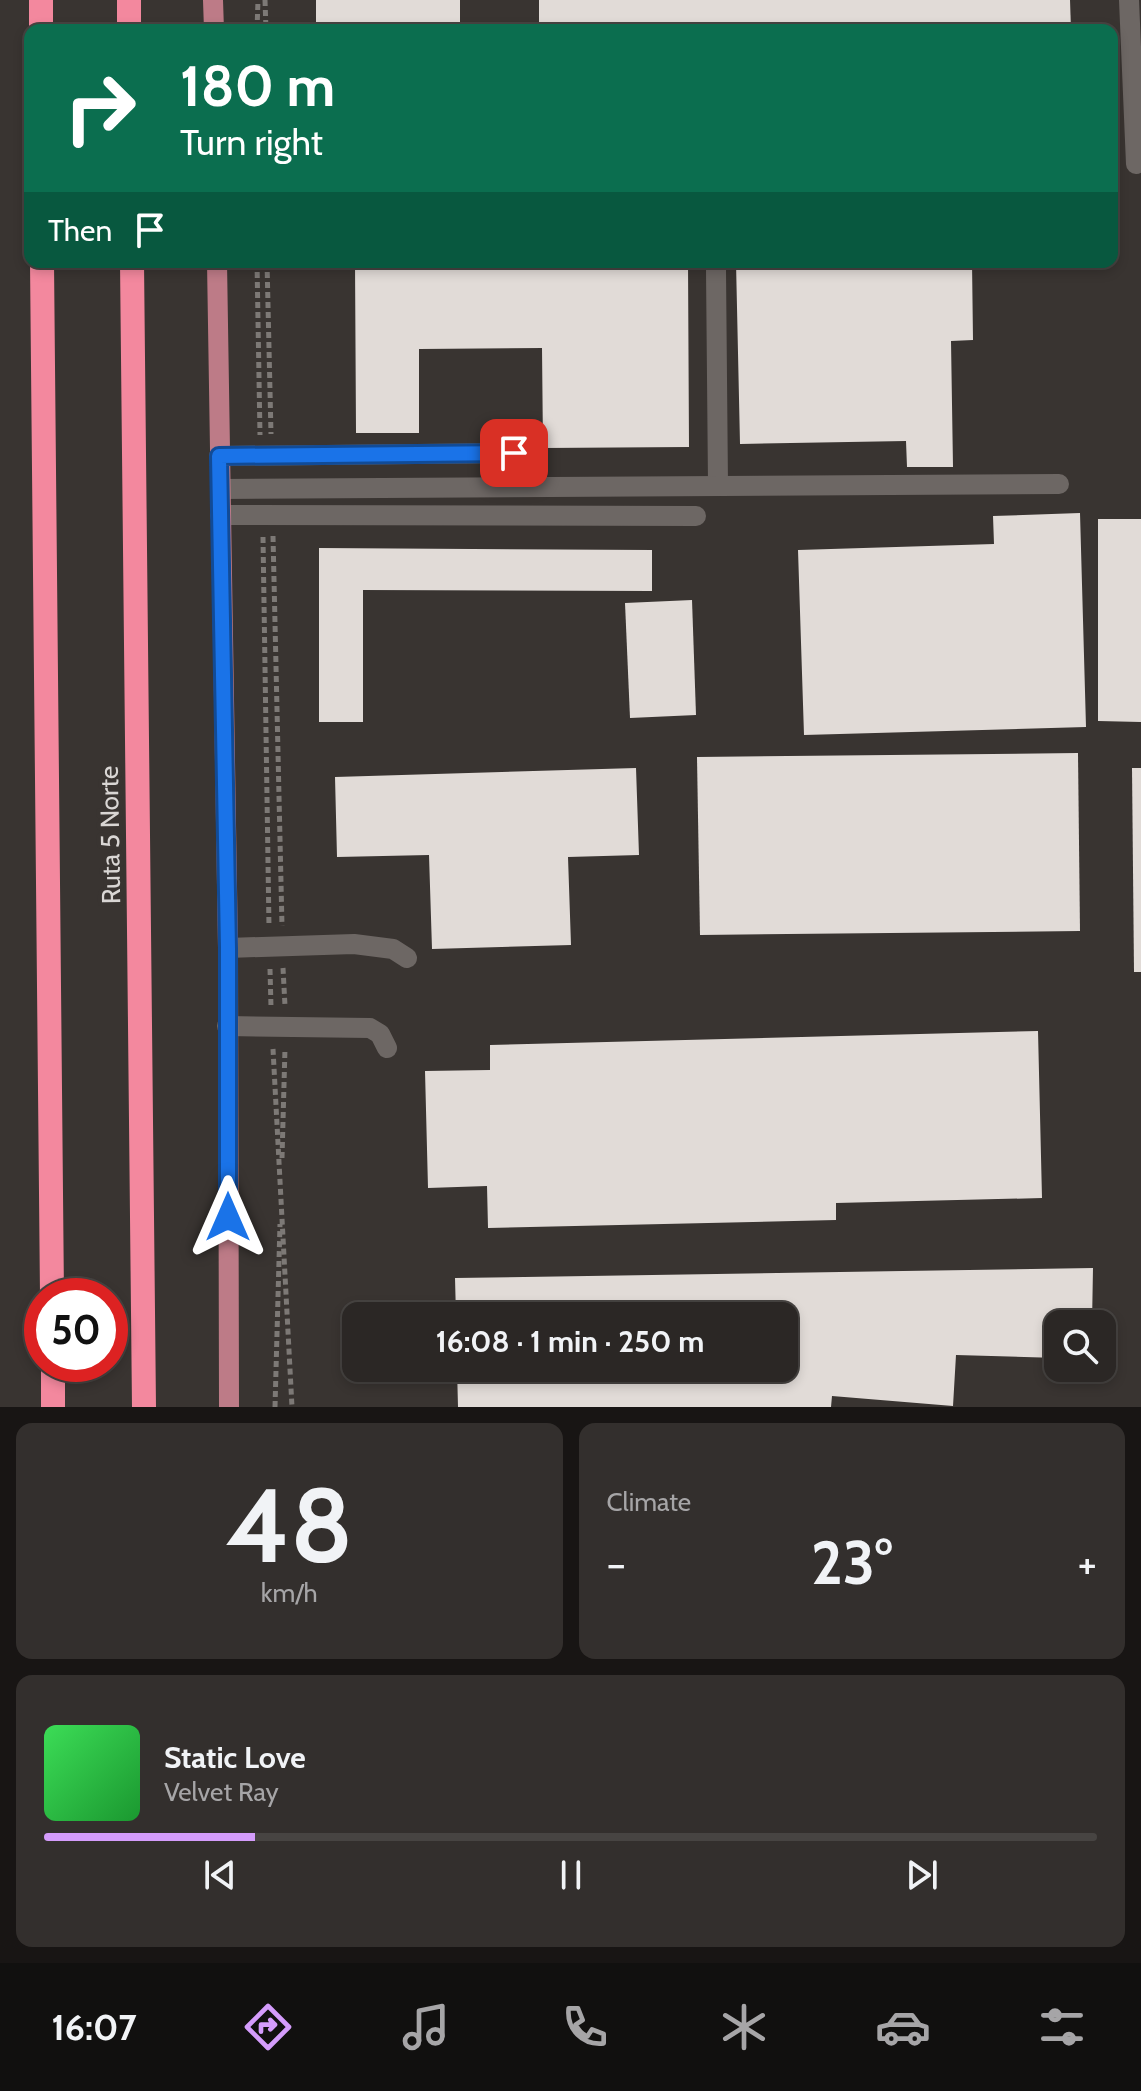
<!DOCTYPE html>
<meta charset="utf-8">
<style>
:root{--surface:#2b2725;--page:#332f2d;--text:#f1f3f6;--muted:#a6a5a7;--line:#474442;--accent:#d49cfb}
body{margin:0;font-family:Cabin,sans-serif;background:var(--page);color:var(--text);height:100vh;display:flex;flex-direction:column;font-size:30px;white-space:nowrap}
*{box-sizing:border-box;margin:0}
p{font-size:26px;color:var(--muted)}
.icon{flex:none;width:44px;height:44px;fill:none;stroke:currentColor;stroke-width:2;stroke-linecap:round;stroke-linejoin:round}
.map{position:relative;height:1407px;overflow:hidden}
.details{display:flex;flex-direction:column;gap:16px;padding:16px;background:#181514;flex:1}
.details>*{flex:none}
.hud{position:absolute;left:24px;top:24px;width:1094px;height:244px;border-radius:16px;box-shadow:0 4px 12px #0003,0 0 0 2px var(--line);background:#0b6e4f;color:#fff;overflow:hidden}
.fabs{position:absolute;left:1044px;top:1310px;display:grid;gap:16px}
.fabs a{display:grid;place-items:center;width:72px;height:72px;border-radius:16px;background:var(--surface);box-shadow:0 4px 12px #0003,0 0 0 2px var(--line);font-size:40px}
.speed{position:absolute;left:24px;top:1278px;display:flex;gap:16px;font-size:40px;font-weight:700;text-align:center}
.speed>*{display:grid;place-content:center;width:104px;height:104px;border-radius:50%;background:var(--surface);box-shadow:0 4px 12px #0003,0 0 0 2px var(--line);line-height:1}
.speed .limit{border:12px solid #d22;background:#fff;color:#111}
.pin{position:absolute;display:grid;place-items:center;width:68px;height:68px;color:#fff;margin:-34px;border-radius:16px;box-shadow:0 4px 12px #0006}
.me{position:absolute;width:88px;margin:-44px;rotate:0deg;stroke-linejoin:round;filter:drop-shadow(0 0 6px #0008)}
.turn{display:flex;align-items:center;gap:28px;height:168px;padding:0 24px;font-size:36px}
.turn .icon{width:104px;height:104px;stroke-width:2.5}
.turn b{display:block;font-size:56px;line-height:68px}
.then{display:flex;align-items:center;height:76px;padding:0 24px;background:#0003;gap:16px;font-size:30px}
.big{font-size:60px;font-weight:700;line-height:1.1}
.details .tile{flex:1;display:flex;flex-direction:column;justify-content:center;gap:12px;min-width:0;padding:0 28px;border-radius:16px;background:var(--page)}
.details .dial{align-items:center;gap:0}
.dial b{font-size:104px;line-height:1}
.song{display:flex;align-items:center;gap:24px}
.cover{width:96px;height:96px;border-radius:12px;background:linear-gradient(135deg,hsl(130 70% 55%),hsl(130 70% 35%))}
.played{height:8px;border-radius:4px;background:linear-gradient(90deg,var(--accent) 20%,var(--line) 20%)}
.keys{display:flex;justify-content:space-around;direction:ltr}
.heat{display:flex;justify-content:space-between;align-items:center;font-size:44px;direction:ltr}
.details .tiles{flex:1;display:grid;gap:16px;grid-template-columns:1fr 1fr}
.tile:last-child{grid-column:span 2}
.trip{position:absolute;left:342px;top:1302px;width:456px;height:80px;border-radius:16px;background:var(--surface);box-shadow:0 4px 12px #0003,0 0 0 2px var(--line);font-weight:700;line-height:80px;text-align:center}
.tab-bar{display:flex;height:128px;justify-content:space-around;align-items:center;background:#11100f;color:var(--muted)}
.tab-bar .icon{width:56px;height:56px}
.tab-bar .active{color:var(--accent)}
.tab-bar b{font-size:36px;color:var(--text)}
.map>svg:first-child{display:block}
.building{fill:#e1dbd7}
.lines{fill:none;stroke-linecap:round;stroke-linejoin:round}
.path{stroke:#7d7976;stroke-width:5;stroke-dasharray:6 4;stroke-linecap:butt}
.minor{stroke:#6d6764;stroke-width:20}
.major{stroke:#bd7b87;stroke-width:20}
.highway{stroke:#f3889e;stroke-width:24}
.route-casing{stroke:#114b97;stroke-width:20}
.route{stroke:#1a73e8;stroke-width:14}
.labels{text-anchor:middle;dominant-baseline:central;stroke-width:8;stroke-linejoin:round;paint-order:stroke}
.street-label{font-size:26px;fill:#d9d6d4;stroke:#393431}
</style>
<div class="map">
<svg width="1141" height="1407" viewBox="0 0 1141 1407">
<rect width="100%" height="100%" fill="#393431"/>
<g class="building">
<rect x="316" y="0" width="144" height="30"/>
<path d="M539,0H1070L1071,30H539Z"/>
<path d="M355,262H688L689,447L543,448L542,348L419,349V433H356Z"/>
<path d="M736,262H972L973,340L951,341L953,467H907L906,441L740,444Z"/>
<path d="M1080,513L1086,727L804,735L798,550L994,544L993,516Z"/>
<path d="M1098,519H1141V722L1098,721Z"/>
<path d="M319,548L652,550V591L363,590V722H319Z"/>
<path d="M692,600L696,715L630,718L625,603Z"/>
<path d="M1078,753L1080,931L700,935L697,757Z"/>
<path d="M636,768L639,855L568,857L571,945L432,949L429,855L337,857L335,777Z"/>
<path d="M1132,768H1141V972H1134Z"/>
<path d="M1038,1031L1042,1198L836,1203V1220L488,1228L487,1186L428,1188L425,1071L490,1070V1045Z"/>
<path d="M1093,1268L1092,1324H1058V1358L956,1355L953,1406L832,1396L831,1407H458L457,1368H784V1316H456L455,1278Z"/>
</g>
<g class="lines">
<g class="path">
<path d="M265,0L266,30"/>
<path d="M257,30L258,0"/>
<path d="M257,262L260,435"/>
<path d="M267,262L271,434"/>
<path d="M273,536L282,926"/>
<path d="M263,537L269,927"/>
<path d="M283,968L285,1006"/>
<path d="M270,969L271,1007"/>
<path d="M273,1049L292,1407"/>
<path d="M282,1158L285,1048"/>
<path d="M275,1407L280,1224"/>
</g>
<g class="minor">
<path d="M1129,0L1136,164"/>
<path d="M716,270L718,485"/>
<path d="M219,456L514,453"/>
<path d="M220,489L1059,484"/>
<path d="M220,515L696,516"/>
<path d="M228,948L354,944L393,949L407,958"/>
<path d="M227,1026L370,1028L380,1034L387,1048"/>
</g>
<g class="major">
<path d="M213,0L214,30"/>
<path d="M217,262L228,948L229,1407"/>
</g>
<g class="highway">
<path d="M41,0V30"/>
<path d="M129,0V30"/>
<path d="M42,262L52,1296"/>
<path d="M132,262L144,1407"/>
<path d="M53,1364V1407"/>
</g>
</g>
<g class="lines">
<defs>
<path id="route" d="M228,1217V948L219,456L514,453"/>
</defs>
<use href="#route" class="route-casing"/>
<use href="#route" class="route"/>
</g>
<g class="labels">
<g class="street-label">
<text transform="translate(110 835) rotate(-91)">Ruta 5 Norte</text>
</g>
</g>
</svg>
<div class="fabs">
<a><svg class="icon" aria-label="search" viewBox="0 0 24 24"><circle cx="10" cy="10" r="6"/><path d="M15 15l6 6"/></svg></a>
</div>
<div class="speed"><div class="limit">50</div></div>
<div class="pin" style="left:514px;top:453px;background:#d93025"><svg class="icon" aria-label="arrive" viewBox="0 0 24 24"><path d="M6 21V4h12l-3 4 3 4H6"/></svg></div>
<svg class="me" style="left:228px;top:1217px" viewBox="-20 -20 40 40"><path d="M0-17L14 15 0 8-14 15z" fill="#1a73e8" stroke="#fff" stroke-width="4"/></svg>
<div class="trip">16:08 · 1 min · 250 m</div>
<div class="hud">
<div class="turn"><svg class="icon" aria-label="right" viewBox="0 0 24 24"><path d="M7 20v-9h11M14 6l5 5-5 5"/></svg><div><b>180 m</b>Turn right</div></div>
<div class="then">Then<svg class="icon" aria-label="arrive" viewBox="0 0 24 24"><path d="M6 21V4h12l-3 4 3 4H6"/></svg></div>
</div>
</div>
<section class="details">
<div class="tiles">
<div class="tile dial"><b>48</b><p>km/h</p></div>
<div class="tile"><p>Climate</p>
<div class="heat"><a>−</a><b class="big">23°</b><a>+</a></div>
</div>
<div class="tile">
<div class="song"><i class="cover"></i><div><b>Static Love</b><p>Velvet Ray</p></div></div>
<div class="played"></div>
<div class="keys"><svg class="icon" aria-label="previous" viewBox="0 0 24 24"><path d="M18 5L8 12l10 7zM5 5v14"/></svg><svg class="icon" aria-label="pause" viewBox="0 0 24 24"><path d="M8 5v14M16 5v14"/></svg><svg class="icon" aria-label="next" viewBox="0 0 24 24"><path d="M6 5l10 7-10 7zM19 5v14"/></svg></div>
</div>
</div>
</section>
<nav class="tab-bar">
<b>16:07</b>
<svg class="icon active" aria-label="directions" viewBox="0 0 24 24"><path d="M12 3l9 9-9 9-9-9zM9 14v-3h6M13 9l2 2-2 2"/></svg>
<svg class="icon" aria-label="music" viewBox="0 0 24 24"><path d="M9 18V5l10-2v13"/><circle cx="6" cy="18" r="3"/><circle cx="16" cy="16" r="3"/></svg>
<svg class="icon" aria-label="phone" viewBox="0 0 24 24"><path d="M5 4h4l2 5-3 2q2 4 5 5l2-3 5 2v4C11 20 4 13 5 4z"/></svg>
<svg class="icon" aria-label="climate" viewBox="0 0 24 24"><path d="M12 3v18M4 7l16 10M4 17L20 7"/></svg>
<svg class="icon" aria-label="car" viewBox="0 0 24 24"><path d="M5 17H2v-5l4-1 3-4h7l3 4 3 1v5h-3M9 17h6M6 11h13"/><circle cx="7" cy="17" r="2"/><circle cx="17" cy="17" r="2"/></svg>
<svg class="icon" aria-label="filters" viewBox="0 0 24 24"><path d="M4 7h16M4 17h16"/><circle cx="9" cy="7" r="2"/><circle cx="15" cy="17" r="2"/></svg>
</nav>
